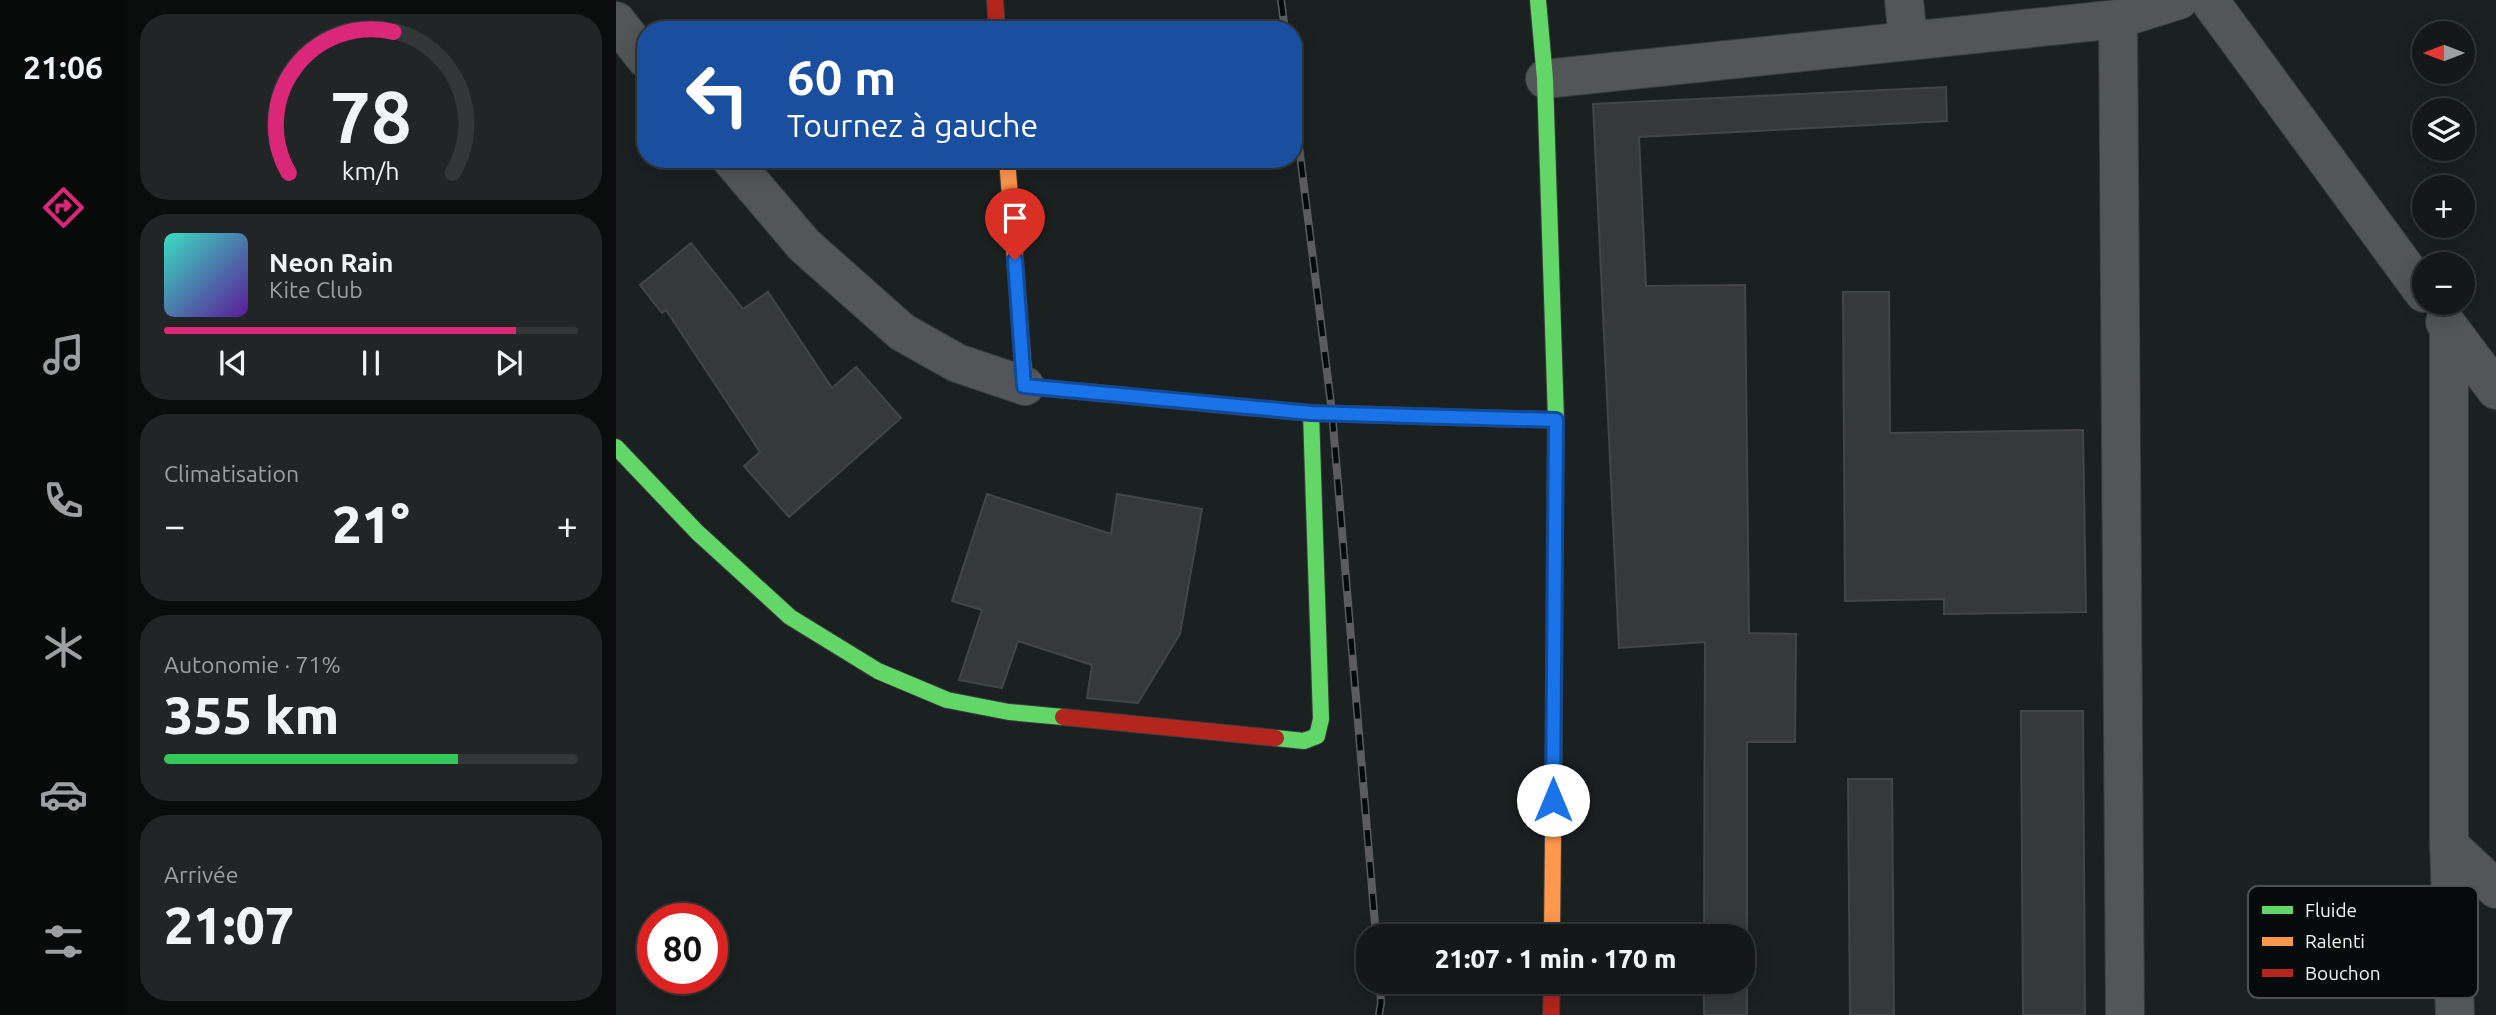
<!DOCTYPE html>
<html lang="fr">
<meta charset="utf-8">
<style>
:root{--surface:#141818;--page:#212525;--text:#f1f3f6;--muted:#9da0a2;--line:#333737;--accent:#db2777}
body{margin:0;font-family:Ubuntu,sans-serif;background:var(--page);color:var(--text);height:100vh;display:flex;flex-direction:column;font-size:26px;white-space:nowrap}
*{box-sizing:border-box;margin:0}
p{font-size:23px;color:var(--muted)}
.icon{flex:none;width:38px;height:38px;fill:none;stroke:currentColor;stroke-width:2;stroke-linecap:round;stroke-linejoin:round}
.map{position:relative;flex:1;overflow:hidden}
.side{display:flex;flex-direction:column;gap:14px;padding:14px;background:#0b0d0d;width:490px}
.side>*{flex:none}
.guide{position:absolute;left:21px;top:21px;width:665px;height:147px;border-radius:28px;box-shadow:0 4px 18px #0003,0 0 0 2px var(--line);background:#1a4fa0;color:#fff;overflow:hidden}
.needle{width:46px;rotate:270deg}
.buttons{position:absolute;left:1796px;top:21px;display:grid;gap:14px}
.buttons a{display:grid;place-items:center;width:63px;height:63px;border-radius:50%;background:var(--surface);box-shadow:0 4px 18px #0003,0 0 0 2px var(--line);font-size:35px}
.speed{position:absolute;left:21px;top:903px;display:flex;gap:14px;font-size:35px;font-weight:700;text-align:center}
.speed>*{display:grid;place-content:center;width:91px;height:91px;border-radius:50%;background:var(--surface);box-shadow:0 4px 18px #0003,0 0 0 2px var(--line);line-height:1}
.speed .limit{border:10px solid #d22;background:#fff;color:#111}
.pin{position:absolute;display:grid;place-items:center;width:60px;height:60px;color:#fff;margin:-72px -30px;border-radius:50% 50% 50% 0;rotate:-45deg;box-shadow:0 0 7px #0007}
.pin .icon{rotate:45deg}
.me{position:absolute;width:77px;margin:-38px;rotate:0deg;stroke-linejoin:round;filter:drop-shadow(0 0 5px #0008)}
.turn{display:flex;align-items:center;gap:24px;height:147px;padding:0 35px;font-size:32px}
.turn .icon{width:91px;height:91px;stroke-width:2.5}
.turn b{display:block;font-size:49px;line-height:60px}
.big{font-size:52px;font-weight:800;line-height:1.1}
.side .card{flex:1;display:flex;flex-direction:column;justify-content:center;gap:10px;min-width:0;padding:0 24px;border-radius:28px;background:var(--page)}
.side .dial{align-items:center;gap:0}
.dial svg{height:182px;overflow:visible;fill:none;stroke:var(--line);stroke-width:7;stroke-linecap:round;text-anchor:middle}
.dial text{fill:var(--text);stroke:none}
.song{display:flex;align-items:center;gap:21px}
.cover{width:84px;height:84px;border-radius:10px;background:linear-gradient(135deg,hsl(170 70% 55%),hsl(270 70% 35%))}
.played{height:7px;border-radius:4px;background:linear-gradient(90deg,var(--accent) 85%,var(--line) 85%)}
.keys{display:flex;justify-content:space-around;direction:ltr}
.heat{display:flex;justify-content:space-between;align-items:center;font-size:38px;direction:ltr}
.charge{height:10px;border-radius:5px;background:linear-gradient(90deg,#34c759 71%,var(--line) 0)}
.trip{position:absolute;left:740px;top:924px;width:399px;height:70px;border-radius:28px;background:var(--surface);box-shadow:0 4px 18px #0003,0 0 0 2px var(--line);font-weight:800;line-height:70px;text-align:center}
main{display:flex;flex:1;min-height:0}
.tabs{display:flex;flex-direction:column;width:126px;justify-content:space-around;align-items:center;background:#080a0a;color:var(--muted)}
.tabs .icon{width:49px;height:49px}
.tabs .active{color:var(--accent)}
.tabs b{font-size:32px;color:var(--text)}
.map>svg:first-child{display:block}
.building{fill:#363939;stroke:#434646;stroke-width:2}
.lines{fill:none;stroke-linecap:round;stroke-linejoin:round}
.street-casing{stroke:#383c3c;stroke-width:40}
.fast-casing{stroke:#383c3c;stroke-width:18}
.slow-casing{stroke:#383c3c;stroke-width:18}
.jam-casing{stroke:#383c3c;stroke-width:18}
.street{stroke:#525656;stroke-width:38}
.fast{stroke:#63d668;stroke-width:16}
.slow{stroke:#ff974d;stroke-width:16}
.jam{stroke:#b3261e;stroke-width:16}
.rail-casing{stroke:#5b5d5d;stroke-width:8}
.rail{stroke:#070a0a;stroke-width:5;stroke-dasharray:16;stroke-linecap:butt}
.route-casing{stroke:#114b97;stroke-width:18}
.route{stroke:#1a73e8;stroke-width:12}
.key{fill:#070a0a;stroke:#4d5151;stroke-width:2}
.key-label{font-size:19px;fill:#f0f6f6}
</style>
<main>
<nav class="tabs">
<b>21:06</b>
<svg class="icon active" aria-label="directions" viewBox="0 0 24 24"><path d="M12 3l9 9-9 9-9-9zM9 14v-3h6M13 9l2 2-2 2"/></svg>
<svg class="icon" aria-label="music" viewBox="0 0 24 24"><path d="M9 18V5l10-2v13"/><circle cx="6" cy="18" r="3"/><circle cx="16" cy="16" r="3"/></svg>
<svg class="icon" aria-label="phone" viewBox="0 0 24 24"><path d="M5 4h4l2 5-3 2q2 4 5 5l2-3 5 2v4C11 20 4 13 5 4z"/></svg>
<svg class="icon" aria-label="climate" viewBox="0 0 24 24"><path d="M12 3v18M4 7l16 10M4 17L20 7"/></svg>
<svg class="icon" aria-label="car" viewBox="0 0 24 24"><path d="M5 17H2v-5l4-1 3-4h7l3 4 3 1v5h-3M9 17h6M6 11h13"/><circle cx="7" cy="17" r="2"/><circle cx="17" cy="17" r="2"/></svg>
<svg class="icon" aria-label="filters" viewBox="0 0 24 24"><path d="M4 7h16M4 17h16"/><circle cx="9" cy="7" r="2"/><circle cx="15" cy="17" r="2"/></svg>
</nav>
<section class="side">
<div class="card dial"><svg viewBox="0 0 100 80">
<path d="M14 69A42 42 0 1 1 86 69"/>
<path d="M14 69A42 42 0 0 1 60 7" stroke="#db2777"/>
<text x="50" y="56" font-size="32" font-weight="700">78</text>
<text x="50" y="72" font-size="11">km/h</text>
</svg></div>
<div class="card">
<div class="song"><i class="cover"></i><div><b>Neon Rain</b><p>Kite Club</p></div></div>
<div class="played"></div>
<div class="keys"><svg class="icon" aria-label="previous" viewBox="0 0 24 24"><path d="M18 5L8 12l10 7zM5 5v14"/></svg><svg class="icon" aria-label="pause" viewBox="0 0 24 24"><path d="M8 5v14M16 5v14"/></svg><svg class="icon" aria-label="next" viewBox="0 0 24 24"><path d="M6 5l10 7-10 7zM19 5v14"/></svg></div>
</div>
<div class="card"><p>Climatisation</p>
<div class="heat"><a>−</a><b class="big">21°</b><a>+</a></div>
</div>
<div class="card"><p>Autonomie · 71%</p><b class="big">355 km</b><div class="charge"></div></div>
<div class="card"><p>Arrivée</p><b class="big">21:07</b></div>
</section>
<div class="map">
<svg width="1880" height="1015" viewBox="0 0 1880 1015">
<rect width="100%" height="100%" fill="#1b2020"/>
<g class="building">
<path d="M1330,87L1331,121L1023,137L1030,286L1129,285L1133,633L1180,634L1179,742H1131V1015H1088V982H1127V936H1088L1089,642L1003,648L977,104Z"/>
<path d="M75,243L127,309L152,292L216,388L240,367L285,418L173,517L128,466L144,452L50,310L46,313L24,285Z"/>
<path d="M1227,292H1273L1274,433L1467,430L1470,612L1328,614V599L1229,601Z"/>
<path d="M371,494L495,534L501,494L586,509L564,634L522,703L471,698L476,665L402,641L386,688L343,680L366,610L336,601Z"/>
<path d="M1405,711H1467L1469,1015H1407Z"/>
<path d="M1232,779H1276L1278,1015H1234Z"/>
</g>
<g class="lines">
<defs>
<g id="street">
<path d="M1288,0L1292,39"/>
<path d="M1596,0V4L1808,293"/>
<path d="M1502,19L1509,1015"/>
<path d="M0,21L30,59"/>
<path d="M929,79L1502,19L1563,0"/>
<path d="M115,159L188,245L286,332L341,363L409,386"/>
<path d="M1829,322L1880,390"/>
<path d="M1833,328V845L1839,1015"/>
<path d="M1833,845L1880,889"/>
</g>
<g id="fast">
<path d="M922,0L929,79L940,420L939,502"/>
<path d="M627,407L695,413L940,420"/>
<path d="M0,447L81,532L174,617L262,671L331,700L393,712L447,717"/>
<path d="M660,738L688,741L701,736L705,719L695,413"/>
</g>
<g id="slow">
<path d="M391,159L409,386L627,407"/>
<path d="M936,936L938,736"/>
</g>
<g id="jam">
<path d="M379,0L381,30"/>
<path d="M447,717L660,738"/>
<path d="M938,736L939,502"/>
<path d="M935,1015L936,982"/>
</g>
</defs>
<use href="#street" class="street-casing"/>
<use href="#fast" class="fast-casing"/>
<use href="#slow" class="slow-casing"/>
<use href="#jam" class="jam-casing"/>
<use href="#street" class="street"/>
<use href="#fast" class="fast"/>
<use href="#slow" class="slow"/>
<use href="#jam" class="jam"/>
<defs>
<g id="rail">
<path d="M665,0L669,30"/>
<path d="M677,98L716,412L760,936"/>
<path d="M763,1015L765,1003L764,982"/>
</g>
</defs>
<use href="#rail" class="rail-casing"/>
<use href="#rail" class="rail"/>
</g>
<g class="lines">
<defs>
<path id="route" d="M399,260L408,386L695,413L940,420L937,800"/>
</defs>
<use href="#route" class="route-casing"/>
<use href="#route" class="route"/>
</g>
<rect x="1632" y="886" width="230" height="112" rx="10" class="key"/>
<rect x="1646" y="906" width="31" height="8" fill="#63d668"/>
<rect x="1646" y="937" width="31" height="9" fill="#ff974d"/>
<rect x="1646" y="969" width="31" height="8" fill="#b3261e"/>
<g class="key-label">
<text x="1689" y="917">Fluide</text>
<text x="1689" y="948">Ralenti</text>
<text x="1689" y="980">Bouchon</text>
</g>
</svg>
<div class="buttons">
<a><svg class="needle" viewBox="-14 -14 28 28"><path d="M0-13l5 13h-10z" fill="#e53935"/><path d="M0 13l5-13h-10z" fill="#9da0a2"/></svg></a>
<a><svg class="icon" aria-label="layers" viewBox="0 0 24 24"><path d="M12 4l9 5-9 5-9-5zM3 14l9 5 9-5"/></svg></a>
<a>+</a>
<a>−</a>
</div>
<div class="speed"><div class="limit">80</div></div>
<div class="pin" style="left:399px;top:260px;background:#d93025"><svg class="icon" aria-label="arrive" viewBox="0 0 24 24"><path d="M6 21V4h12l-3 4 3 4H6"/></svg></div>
<svg class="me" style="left:937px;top:800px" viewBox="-20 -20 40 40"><circle r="19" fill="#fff"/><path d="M0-13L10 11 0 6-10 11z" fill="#1a73e8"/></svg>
<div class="trip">21:07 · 1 min · 170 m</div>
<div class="guide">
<div class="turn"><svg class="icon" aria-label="left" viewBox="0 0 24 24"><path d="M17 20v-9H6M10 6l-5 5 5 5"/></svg><div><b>60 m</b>Tournez à gauche</div></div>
</div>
</div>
</main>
